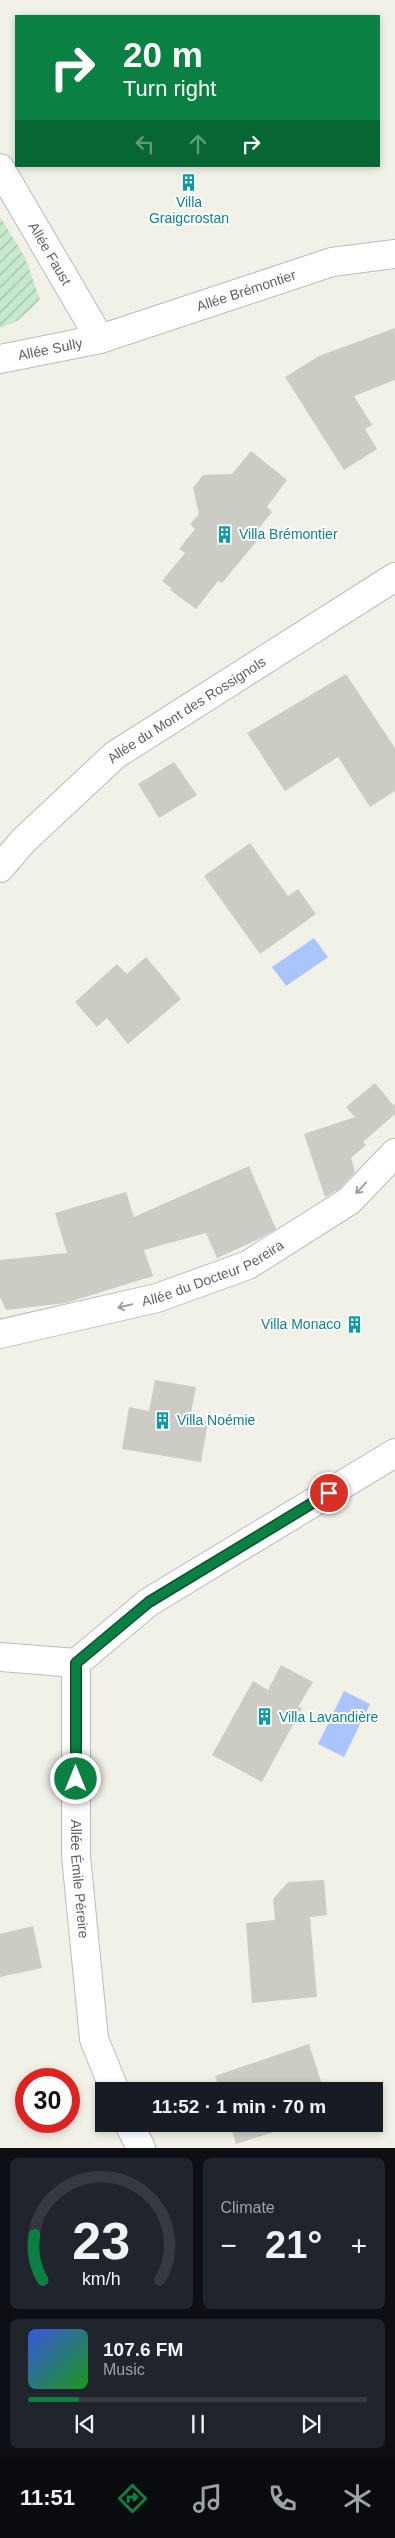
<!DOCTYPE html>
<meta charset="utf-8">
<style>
:root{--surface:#171b24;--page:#20242c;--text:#f1f3f6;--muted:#9ea1a6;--line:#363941;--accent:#0b8043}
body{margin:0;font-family:Arial,sans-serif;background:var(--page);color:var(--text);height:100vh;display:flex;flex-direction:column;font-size:19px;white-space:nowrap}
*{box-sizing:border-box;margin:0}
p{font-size:16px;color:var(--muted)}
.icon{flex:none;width:28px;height:28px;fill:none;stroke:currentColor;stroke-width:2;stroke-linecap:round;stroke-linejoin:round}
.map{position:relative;height:2148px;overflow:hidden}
.side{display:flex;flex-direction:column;gap:10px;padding:10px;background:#0d0f14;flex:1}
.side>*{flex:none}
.banner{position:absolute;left:15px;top:15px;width:365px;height:152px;border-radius:0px;box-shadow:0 2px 8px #0003;background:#0b8043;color:#fff;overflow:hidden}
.speed{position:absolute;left:15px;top:2068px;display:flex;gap:10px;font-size:25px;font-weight:700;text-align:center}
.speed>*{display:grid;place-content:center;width:65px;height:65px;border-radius:50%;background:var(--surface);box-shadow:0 2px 8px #0003;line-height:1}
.speed .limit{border:8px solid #d22;background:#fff;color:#111}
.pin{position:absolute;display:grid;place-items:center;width:42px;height:42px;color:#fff;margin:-21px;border:2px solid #fff;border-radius:50%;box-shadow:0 1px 5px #0007}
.me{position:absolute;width:55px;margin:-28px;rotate:0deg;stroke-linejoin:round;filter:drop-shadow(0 0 4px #0008)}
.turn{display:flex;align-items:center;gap:18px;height:105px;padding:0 25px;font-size:22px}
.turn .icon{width:65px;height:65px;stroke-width:2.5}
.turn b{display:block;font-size:35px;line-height:42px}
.lanes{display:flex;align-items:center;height:48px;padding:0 25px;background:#0003;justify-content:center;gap:25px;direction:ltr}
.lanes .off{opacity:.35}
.big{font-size:38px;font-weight:800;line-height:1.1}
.side .tile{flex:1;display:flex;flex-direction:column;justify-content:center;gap:8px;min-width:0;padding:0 18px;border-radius:8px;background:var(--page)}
.side .dial{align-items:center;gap:0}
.dial svg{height:130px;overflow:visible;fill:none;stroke:var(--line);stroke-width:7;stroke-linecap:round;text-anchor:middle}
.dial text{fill:var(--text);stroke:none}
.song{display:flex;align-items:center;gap:15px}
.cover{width:60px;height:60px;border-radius:8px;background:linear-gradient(135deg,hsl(230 70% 55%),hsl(120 70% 35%))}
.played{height:5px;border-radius:2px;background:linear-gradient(90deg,var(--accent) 15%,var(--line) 15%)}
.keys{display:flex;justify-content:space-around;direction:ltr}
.heat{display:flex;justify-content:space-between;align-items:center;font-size:28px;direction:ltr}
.side .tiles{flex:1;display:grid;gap:10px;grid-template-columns:1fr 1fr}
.tile:last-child{grid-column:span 2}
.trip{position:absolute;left:95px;top:2082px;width:288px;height:50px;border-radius:0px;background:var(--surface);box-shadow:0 2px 8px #0003;font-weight:800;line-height:50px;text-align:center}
.tabs{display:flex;height:80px;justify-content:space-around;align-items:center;background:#090b0e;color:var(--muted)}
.tabs .icon{width:35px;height:35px}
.tabs .selected{color:var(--accent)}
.tabs b{font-size:22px;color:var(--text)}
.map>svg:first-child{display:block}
.garden{fill:url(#garden-furrows)}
.water{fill:#aac4fe}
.building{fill:#ccccc4}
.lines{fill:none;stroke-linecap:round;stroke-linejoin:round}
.street-casing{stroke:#babbc1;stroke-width:30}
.street{stroke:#fff;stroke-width:28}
.oneway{stroke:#9fa0a4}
.route-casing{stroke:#07532c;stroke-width:12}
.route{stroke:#0b8043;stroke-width:9}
.labels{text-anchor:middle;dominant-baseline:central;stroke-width:4;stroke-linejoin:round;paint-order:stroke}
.culture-label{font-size:14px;fill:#0d838f;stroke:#fff;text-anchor:start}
.street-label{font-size:14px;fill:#5f6168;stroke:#fff}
</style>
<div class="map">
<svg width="395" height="2148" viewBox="0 0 395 2148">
<defs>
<pattern id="garden-furrows" width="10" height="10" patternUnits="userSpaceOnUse" patternTransform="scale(1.25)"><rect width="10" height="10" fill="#c5e8ce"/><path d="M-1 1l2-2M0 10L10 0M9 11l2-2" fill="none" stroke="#a3bfab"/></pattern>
</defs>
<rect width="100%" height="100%" fill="#f1f1e8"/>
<path class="garden" d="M0,217L25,257L40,300L17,321L0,328Z"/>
<g class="water">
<path d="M314,938L328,957L286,986L272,967Z"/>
<path d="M344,1691L370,1704L344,1757L318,1744Z"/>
</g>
<g class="building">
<path d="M395,328V380L354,396L372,425L365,429L377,449L344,470L285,377L319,356Z"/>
<path d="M251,451L287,480L267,507L272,512L256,532L261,536L222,583L218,581L196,609L170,590L171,588L162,581L185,553L179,549L195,529L190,524L199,514L193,488L203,475L232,474Z"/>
<path d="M346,674L395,748V791L370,807L338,757L285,791L247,733Z"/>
<path d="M174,762L197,795L159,818L138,784Z"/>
<path d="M250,843L288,896L298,889L316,914L260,954L204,876Z"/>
<path d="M146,957L181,999L128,1044L107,1018L97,1027L75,1002L117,964L127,974Z"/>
<path d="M375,1083L393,1105L395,1104V1114L363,1142L366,1145L351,1158L355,1172L339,1189L325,1197L304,1134L355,1117L346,1107Z"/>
<path d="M249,1166L276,1229L261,1238L217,1258L206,1233L144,1250L153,1276L66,1303L6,1310L0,1297V1260L67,1253L55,1213L126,1192L134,1217Z"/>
<path d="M155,1380L196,1387L190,1418L208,1422L201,1462L122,1449L129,1407L149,1411Z"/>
<path d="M281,1665L313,1682L298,1707L302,1708L262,1782L212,1755L253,1681L268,1690Z"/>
<path d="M324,1880L327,1915L310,1917L317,1997L252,2003L246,1923L275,1920L273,1899L288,1882Z"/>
<path d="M33,1926L42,1968L0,1977V1934Z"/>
<path d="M309,2044L324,2091H220L215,2076Z"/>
<path d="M230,2124H298L236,2144Z"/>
</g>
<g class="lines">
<defs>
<g id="street">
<path id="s1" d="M0,168L100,339"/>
<path id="s2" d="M0,359L100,339L332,262L395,254"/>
<path id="s3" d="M0,868L23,841L115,755L395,577"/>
<path id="s4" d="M0,1334L157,1298L248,1265L349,1201L395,1153"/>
<path d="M0,1657L76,1663"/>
<path id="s5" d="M76,1663V1856L94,2039L115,2091"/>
<path d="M76,1663L149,1602L395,1453"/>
<path d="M129,2124L141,2148"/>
</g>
</defs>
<use href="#street" class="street-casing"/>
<use href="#street" class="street"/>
</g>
<defs><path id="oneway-shaft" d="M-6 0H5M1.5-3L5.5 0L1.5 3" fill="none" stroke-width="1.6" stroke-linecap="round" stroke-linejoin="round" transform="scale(1.25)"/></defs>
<g class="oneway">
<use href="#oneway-shaft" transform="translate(361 1188) rotate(133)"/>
<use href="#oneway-shaft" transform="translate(125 1306) rotate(166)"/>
</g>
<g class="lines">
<defs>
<path id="route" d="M76,1779V1663L149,1602L329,1493"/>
</defs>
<use href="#route" class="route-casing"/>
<use href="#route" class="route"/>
</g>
<defs>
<symbol id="building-bare" viewBox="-9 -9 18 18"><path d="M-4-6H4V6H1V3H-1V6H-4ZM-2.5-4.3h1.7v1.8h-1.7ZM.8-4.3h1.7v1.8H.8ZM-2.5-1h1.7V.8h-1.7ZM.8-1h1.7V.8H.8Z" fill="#0f9aa8" stroke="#fff" stroke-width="2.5" paint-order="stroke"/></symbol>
</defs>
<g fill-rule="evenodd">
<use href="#building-bare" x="176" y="170" width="25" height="25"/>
<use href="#building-bare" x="212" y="522" width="25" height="25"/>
<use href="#building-bare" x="342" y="1312" width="25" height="25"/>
<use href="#building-bare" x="150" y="1408" width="25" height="25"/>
<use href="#building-bare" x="252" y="1704" width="25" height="25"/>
</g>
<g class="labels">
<g class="culture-label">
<text x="189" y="202" text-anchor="middle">Villa<tspan x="189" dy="16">Graigcrostan</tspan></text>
<text x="239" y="534">Villa Brémontier</text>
<text x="341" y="1324" text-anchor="end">Villa Monaco</text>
<text x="177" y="1420">Villa Noémie</text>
<text x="279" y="1717">Villa Lavandière</text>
</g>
<g class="street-label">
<text stroke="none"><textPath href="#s1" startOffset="99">Allée Faust</textPath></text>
<text stroke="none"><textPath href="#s2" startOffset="256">Allée Brémontier</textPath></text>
<text stroke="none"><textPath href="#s2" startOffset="51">Allée Sully</textPath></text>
<text stroke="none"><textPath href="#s3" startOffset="246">Allée du Mont des Rossignols</textPath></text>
<text stroke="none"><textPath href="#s4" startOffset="222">Allée du Docteur Pereira</textPath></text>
<text stroke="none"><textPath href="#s5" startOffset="216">Allée Émile Péreire</textPath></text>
</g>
</g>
</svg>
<div class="speed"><div class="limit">30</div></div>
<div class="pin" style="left:329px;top:1493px;background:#d93025"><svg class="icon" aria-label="arrive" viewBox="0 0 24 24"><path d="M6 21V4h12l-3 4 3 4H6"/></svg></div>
<svg class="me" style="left:76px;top:1779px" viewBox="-20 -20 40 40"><circle r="17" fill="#0b8043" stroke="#fff" stroke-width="3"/><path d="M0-11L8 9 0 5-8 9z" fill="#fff"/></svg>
<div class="trip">11:52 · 1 min · 70 m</div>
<div class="banner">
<div class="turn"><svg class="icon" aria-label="right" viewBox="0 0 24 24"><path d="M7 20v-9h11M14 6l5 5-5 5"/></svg><div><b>20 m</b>Turn right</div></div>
<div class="lanes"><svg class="icon off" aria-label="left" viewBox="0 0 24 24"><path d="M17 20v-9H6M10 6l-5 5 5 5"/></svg><svg class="icon off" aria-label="ahead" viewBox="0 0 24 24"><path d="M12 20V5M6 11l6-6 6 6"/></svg><svg class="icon" aria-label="right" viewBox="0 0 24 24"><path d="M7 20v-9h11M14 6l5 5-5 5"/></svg></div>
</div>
</div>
<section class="side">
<div class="tiles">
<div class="tile dial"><svg viewBox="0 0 100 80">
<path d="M14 69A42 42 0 1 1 86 69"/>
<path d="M14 69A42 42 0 0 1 9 41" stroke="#0b8043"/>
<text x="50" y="56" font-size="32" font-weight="700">23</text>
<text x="50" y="72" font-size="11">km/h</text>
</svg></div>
<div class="tile"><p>Climate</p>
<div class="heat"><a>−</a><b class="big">21°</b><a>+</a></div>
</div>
<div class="tile">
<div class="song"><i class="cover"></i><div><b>107.6 FM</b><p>Music</p></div></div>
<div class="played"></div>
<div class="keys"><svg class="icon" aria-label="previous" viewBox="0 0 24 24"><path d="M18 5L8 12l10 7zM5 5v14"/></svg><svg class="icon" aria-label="pause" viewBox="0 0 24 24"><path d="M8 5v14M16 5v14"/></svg><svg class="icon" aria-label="next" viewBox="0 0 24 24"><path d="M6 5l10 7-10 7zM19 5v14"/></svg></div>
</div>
</div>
</section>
<nav class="tabs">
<b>11:51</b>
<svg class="icon selected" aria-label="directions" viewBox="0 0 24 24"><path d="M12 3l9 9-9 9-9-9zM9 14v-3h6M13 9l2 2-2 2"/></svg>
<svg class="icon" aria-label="music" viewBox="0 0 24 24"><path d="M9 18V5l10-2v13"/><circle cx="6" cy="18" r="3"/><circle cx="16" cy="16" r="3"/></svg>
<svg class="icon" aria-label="phone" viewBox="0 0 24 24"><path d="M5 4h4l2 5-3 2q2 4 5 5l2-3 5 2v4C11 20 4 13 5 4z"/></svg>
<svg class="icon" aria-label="climate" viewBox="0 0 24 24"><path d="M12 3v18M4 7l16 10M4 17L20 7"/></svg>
</nav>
